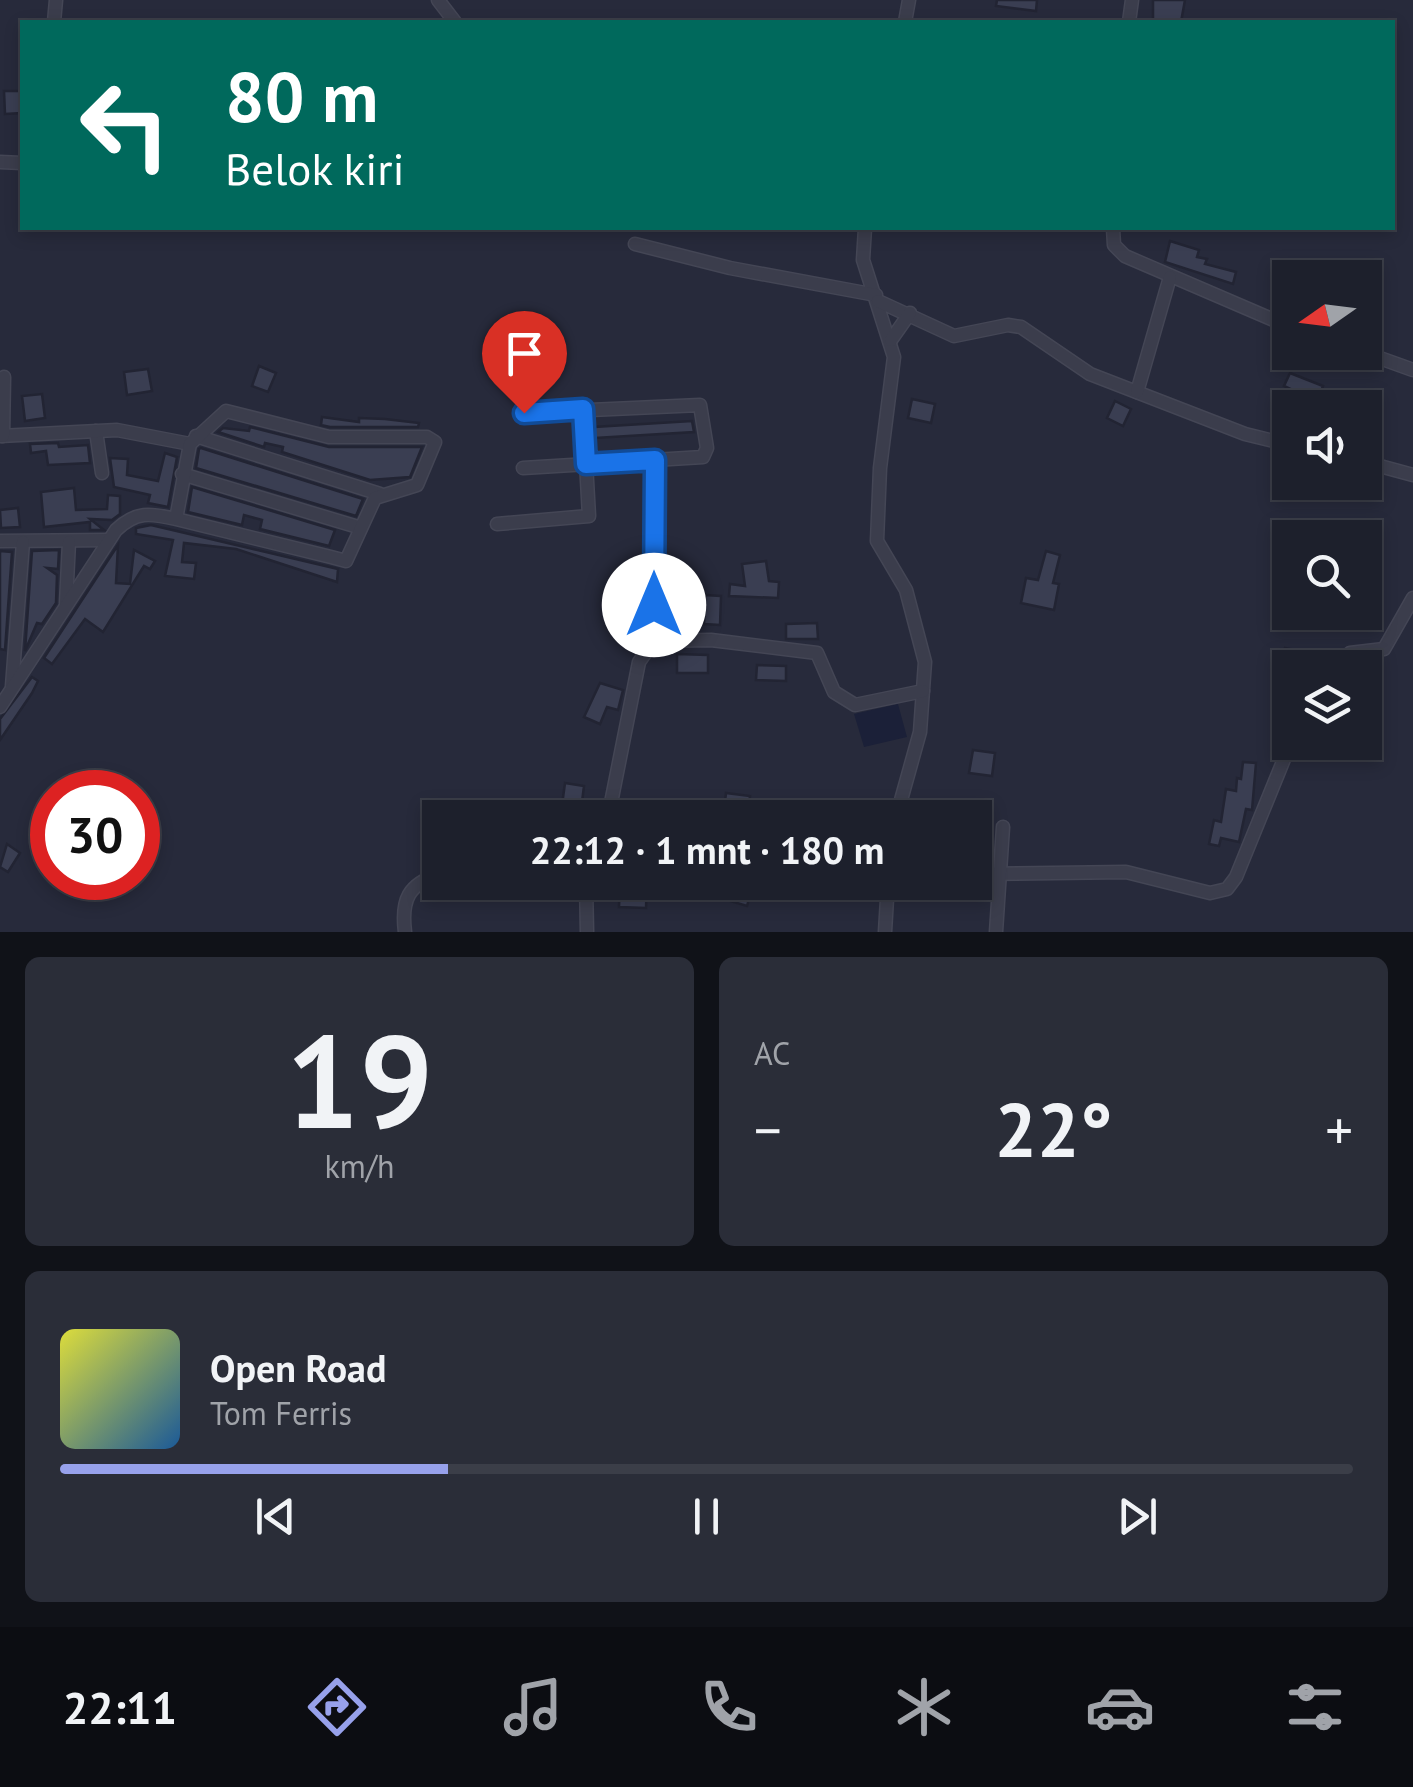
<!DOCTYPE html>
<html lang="id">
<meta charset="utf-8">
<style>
:root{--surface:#1d202c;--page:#2a2d38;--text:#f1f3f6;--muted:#a0a3a9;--line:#3b3e48;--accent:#97a1eb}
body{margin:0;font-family:"PT Sans",sans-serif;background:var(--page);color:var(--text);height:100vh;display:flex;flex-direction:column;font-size:38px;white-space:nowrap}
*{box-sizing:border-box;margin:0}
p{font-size:32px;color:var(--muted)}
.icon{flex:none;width:55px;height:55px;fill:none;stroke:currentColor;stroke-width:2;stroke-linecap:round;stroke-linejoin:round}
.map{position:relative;height:932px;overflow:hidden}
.side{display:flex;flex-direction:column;gap:25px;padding:25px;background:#101218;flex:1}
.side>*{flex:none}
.guide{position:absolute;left:20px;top:20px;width:1375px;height:210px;border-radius:0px;box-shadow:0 5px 15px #0003,0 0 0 2px var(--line);background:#00695c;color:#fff;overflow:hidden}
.needle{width:65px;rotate:256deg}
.controls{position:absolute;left:1272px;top:260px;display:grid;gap:20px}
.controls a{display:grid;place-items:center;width:110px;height:110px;border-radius:0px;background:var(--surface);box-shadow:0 5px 15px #0003,0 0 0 2px var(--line);font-size:50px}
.speed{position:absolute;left:30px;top:770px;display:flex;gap:20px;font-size:50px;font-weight:700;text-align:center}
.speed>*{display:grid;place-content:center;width:130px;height:130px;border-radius:50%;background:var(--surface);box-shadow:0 5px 15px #0003,0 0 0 2px var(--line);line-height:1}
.speed .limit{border:15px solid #d22;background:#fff;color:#111}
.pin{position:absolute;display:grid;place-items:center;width:85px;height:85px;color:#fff;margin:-102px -42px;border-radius:50% 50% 50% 0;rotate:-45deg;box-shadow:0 0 10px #0007}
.pin .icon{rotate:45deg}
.me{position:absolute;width:110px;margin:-55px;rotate:0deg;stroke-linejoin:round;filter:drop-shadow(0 0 8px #0008)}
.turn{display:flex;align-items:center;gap:35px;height:210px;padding:0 40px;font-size:45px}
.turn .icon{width:130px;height:130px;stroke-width:2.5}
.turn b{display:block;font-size:70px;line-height:85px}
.big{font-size:75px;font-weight:700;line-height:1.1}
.side .tile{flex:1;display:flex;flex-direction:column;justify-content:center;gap:15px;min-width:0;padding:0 35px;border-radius:15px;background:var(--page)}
.side .dial{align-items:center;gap:0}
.dial b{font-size:130px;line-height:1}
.song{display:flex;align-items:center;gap:30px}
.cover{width:120px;height:120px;border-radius:15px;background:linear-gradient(135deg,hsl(60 70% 55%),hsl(210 70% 35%))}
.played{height:10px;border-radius:5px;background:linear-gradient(90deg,var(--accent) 30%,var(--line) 30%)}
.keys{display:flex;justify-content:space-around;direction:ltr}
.heat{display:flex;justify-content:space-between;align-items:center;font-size:55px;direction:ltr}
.side .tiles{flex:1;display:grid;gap:25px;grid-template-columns:1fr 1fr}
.tile:last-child{grid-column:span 2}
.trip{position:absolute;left:422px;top:800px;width:570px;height:100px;border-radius:0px;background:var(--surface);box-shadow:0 5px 15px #0003,0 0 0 2px var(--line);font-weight:700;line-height:100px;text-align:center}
.menu{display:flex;height:160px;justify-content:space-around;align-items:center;background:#0c0d12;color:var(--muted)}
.menu .icon{width:70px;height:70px}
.menu .active{color:var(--accent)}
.menu b{font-size:45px;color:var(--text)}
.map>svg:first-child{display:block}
.water{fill:#1b2038}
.building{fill:#3a3e52;stroke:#222433;stroke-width:2.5}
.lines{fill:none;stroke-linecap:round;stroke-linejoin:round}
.minor-casing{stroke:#444655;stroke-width:15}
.minor{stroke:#3b3d4c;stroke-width:12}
.route-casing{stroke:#114b97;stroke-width:25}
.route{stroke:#1a73e8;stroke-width:18}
</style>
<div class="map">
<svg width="1413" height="932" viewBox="0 0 1413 932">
<rect width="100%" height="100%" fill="#272a3b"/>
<path class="water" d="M898,704L907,737L864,747L854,714Z"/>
<g class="building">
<path d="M997,0H1037L1036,11L996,6Z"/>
<path d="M1153,0H1185L1181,22H1153Z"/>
<path d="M4,91H22V113L5,114Z"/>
<path d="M1170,241L1199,250L1197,257L1207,259L1205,264L1236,272L1233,284L1165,262Z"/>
<path d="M259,366L276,373L268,392L252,386Z"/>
<path d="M148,369L152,391L127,395L124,372Z"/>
<path d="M1290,373L1323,386L1315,408H1298L1303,395L1284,386Z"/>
<path d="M42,394L45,418L25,421L22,396Z"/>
<path d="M912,399L935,404L931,423L908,418Z"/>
<path d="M1115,401L1131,409L1123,426L1107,418Z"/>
<path d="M322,417L359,422V418L385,419L419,423L418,427H330L321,425Z"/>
<path d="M692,421L694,432L595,438L594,427Z"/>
<path d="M250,427L329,447H422L410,477L370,480L282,452L283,447L265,443L264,447L218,432L223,428L249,431Z"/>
<path d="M58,443L59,447L88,445L90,463L48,465L46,451L31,453L30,444Z"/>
<path d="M199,449L201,448L363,499L356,516L196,468Z"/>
<path d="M165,453L177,457L168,507L148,503L150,495L114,487L110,458L128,459L127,475L158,481Z"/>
<path d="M192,487L335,530L329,546L260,529L262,520L244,515L242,525L188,512Z"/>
<path d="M74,488L76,510L107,509L108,495L120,496V514L112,520L90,519L104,530H90V522L44,527L41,492Z"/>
<path d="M18,508L20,527L1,528L0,510Z"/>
<path d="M151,525L338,569L337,582L236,549L184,543L182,562L196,563L194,579L165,576L173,540L136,534V528Z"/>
<path d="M118,545L116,583L130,584L134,550L155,561L150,569L144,566L103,632L85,619L52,664L44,658Z"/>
<path d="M59,550L58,569L47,568L57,575L56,603L42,624L37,623L25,651L32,551Z"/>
<path d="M0,551L12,552L5,650L0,649Z"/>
<path d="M1046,551L1060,555L1053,583L1059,584L1054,610L1021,603L1026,578L1038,580Z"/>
<path d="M766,561L769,581L779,582L778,598L729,596L730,584L745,586L742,564Z"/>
<path d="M670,586L684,587L681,621L667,620Z"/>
<path d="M705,595L721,596L720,625L704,624Z"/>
<path d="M817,623L818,639H786V624Z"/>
<path d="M1285,648L1290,649V687L1275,682Z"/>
<path d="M677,654L708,655V673H677Z"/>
<path d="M757,665L786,666V681L756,680Z"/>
<path d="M32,677L38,681L32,693L0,740V719Z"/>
<path d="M600,683L623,690L618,710L607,707L600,724L584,717Z"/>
<path d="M973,750L995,753L992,776L969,773Z"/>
<path d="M1243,762L1256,763L1252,810L1246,809L1239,842L1221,838L1219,846L1209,844L1214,820L1221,822L1226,789L1236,791L1237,778L1241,779Z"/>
<path d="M565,783L584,786L580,818H572L571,806L562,805Z"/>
<path d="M726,793L750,796L747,818H723Z"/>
<path d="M7,844L20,853L8,872L0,867Z"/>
<path d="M620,882H647L646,908L619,907Z"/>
<path d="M732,882L753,885L747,906L727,900Z"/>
</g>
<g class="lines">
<defs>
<g id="minor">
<path d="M438,0L455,22"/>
<path d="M54,22L56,0"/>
<path d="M905,22L909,0"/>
<path d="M1129,22L1132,0"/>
<path d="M0,162L22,163"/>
<path d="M865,228L863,260L894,357L880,468L877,541L906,590L925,662L920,732L896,818"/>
<path d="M1113,228L1114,245L1125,256L1290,327"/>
<path d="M635,244L730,268L876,295"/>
<path d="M878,301L954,336L1008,325L1021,327L1090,374L1245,434L1290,445"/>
<path d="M891,340L910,313"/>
<path d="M1363,352L1413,370"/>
<path d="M521,373L524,413L700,405L707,448L703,457L523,468"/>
<path d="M1137,392L1170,277"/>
<path d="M96,431L102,473"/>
<path d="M0,436L117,430L190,444"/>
<path d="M3,436L4,377"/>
<path d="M196,436L380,494"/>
<path d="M1365,462L1413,475"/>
<path d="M182,474L358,527"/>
<path d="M497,524L589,516L583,409"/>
<path d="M0,541L109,540"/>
<path d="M66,603L69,542"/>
<path d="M654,641L655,460"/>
<path d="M1337,668L1350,653L1384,649L1413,598"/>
<path d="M12,686L23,542"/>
<path d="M0,707L116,530C136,511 150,513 176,519L331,557L346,561L375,498L417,485L435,442L427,437H329L226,411L190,444L176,519"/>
<path d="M608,818L639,662L654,641L711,640L817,653L834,692L855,705L923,691"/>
<path d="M975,874L1126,872L1210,893L1227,889L1236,877L1291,742"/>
<path d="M586,882L587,932"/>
<path d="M405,932C401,900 408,884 440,874"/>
<path d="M885,932L888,882"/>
<path d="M996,932L1003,827"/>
</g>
</defs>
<use href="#minor" class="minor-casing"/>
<use href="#minor" class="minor"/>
</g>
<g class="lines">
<defs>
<path id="route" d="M524,413L583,409L586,464L655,460L654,605"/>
</defs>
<use href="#route" class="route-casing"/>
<use href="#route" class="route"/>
</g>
</svg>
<div class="controls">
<a><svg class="needle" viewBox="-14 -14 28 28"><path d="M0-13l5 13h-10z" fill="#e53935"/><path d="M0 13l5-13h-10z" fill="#a0a3a9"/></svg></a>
<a><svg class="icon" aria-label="sound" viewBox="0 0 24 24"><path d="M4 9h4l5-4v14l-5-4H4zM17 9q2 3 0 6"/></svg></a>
<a><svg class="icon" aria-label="search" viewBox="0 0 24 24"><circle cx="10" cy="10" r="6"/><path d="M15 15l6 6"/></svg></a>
<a><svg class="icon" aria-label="layers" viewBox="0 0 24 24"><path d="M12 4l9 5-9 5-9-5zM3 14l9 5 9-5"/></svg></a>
</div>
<div class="speed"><div class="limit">30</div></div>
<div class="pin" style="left:524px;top:413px;background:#d93025"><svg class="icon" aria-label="arrive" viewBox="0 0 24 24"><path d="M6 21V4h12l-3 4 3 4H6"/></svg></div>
<svg class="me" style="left:654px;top:605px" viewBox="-20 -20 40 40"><circle r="19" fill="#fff"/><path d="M0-13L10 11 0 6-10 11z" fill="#1a73e8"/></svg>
<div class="trip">22:12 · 1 mnt · 180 m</div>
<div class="guide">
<div class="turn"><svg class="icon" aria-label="left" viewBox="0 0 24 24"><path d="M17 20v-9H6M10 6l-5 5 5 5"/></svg><div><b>80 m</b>Belok kiri</div></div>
</div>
</div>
<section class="side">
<div class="tiles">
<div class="tile dial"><b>19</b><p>km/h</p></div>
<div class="tile"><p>AC</p>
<div class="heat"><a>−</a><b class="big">22°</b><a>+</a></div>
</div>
<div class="tile">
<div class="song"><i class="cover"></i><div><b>Open Road</b><p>Tom Ferris</p></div></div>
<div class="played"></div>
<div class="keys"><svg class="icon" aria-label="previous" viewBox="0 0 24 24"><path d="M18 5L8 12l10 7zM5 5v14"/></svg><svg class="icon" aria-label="pause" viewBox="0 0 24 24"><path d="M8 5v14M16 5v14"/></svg><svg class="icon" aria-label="next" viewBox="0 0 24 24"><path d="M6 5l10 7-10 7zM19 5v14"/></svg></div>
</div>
</div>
</section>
<nav class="menu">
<b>22:11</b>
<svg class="icon active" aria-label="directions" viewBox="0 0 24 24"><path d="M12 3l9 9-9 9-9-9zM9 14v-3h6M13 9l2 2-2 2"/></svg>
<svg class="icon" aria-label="music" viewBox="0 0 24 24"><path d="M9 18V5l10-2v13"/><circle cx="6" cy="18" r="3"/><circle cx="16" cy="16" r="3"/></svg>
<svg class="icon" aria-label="phone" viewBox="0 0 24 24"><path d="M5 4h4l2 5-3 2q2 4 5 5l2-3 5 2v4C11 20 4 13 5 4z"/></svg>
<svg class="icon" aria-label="climate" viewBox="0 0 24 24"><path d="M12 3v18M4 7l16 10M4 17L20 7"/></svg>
<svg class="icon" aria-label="car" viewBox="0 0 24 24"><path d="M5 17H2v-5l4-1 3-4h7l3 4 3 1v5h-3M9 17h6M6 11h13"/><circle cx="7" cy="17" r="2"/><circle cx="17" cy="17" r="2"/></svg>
<svg class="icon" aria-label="filters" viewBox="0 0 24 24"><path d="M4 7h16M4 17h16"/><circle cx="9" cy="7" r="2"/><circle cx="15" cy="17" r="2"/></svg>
</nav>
